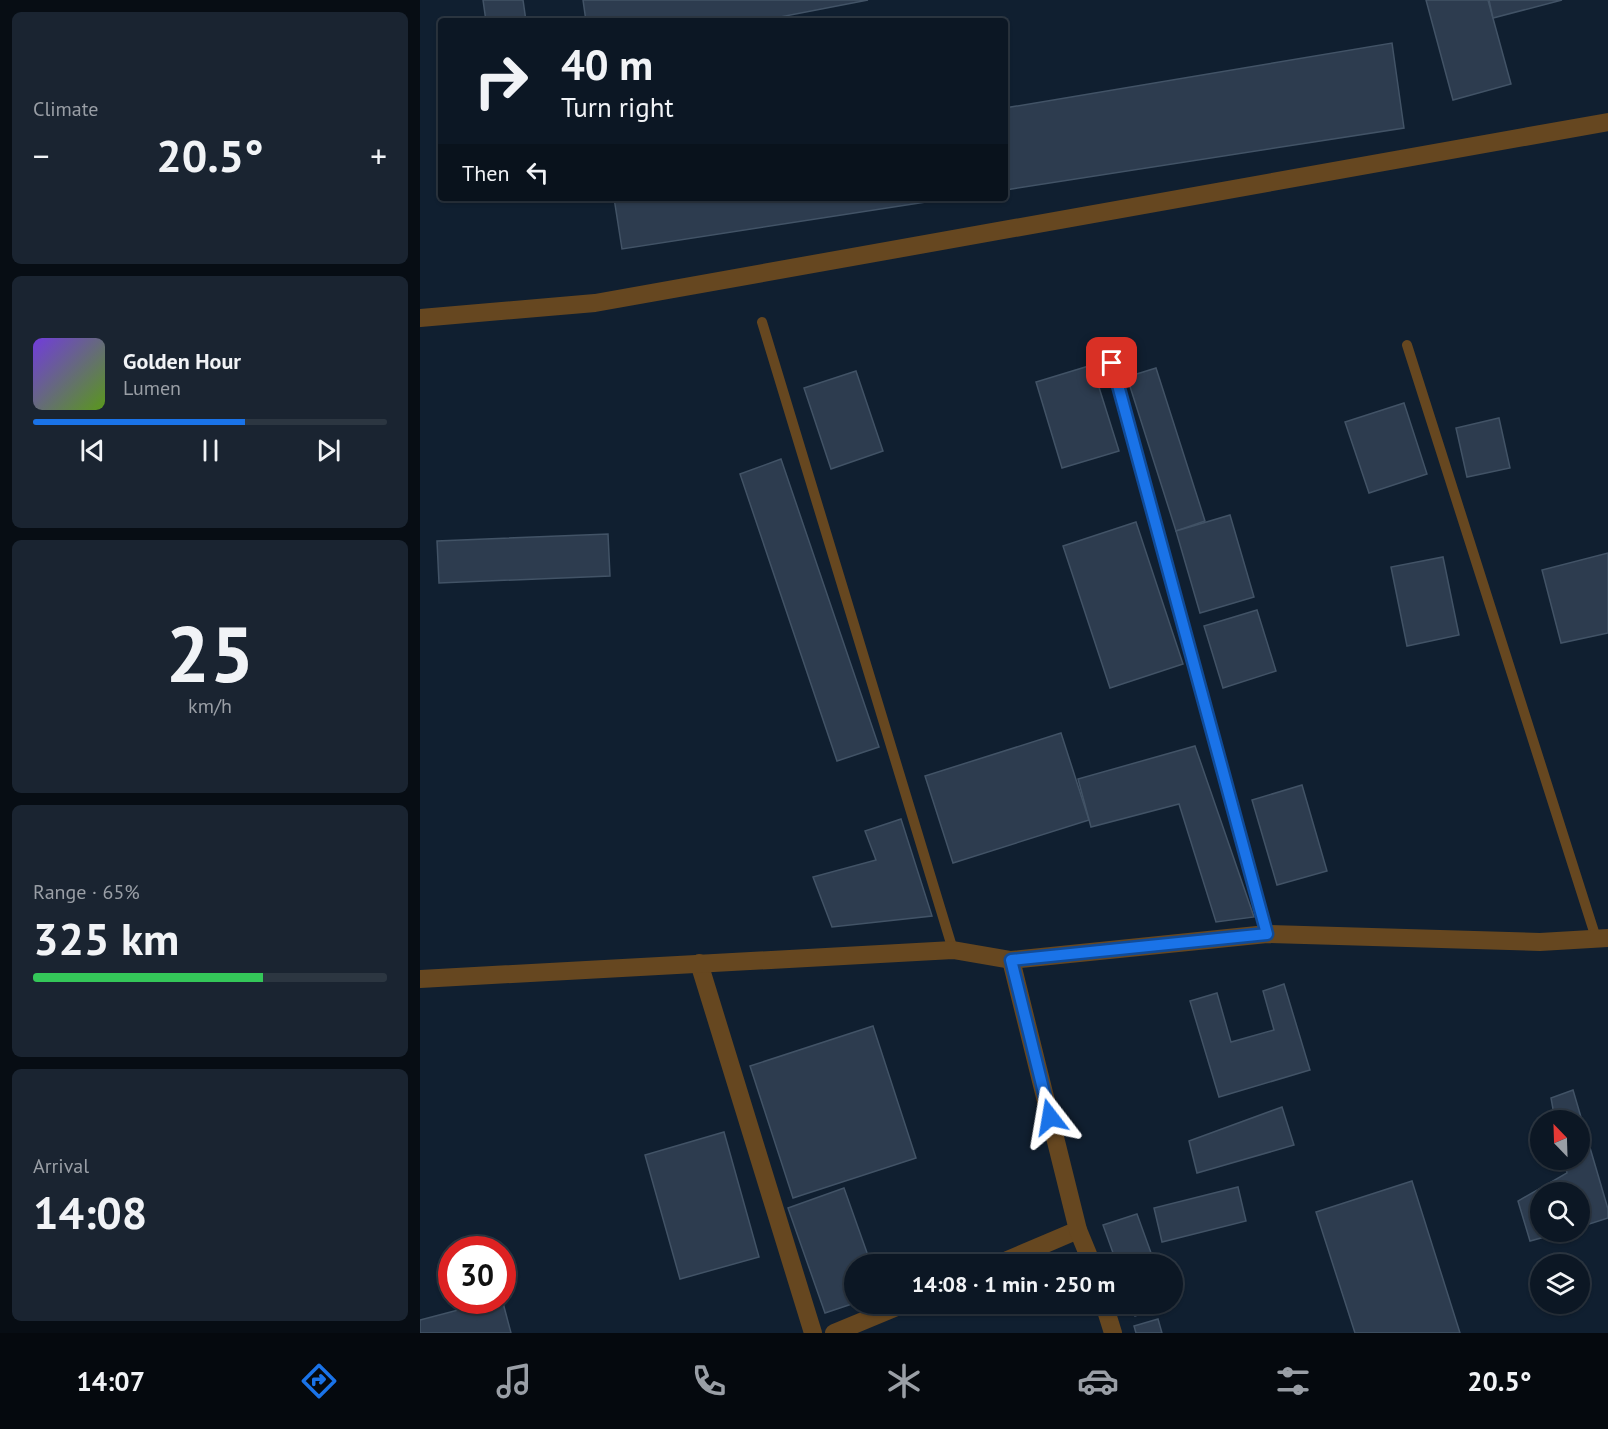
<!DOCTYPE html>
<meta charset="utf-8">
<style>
:root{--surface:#0c1724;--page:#1a2431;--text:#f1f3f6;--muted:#9a9fa6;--line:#2c3641;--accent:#1a73e8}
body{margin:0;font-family:"PT Sans",sans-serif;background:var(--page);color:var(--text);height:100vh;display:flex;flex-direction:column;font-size:22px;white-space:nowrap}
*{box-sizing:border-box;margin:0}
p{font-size:20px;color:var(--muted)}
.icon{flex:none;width:33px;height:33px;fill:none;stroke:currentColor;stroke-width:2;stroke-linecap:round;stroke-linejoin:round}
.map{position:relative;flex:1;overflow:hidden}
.side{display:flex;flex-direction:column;gap:12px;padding:12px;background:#070d14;width:420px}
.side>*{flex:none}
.hud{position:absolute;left:18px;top:18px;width:570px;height:183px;border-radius:6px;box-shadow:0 2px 4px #0004,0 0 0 2px var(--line);background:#0c1724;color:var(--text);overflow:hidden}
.needle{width:39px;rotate:337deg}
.controls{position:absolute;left:1110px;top:1110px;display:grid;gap:12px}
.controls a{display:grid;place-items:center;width:60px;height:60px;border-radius:50%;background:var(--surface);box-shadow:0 2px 4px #0004,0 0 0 2px var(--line);font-size:30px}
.speed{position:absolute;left:18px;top:1236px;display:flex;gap:12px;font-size:30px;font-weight:700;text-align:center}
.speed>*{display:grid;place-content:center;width:78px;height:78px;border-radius:50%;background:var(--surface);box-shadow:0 2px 4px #0004,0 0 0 2px var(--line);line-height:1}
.speed .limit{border:9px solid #d22;background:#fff;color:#111}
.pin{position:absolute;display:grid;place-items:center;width:51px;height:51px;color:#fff;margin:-26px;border-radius:12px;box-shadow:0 3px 9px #0006}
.me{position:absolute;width:66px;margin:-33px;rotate:346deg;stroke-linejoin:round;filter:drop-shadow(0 0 4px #0008)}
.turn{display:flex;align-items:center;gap:21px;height:126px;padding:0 24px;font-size:27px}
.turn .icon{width:78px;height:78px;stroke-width:2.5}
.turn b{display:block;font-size:42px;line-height:51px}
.then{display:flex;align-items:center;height:57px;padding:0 24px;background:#0003;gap:12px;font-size:22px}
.big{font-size:45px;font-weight:800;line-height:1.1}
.side .tile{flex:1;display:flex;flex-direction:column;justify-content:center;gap:9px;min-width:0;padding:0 21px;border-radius:9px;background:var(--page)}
.side .dial{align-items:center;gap:0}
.dial b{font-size:78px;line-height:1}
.song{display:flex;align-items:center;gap:18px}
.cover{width:72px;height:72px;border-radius:9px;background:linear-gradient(135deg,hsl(260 70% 55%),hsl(90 70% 35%))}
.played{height:6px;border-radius:3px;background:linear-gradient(90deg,var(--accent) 60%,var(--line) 60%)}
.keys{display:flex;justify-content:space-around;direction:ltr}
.heat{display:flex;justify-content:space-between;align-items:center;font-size:33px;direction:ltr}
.charge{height:9px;border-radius:4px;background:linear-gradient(90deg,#34c759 65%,var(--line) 0)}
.trip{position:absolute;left:424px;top:1254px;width:339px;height:60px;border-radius:30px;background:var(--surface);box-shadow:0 2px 4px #0004,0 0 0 2px var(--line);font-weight:800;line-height:60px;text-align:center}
.menu{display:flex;height:96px;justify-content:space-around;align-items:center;background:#05090e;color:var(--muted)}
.menu .icon{width:42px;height:42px}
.menu .on{color:var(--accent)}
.menu b{font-size:27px;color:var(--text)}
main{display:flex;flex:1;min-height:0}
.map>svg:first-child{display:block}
.building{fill:#2d3c4f;stroke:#425366;stroke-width:1.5}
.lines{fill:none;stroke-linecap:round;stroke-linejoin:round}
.lane{stroke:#664720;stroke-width:10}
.street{stroke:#664720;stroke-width:18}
.route-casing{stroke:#114b97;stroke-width:15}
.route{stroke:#1a73e8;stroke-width:10}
</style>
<main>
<section class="side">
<div class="tile"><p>Climate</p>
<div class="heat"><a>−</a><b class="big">20.5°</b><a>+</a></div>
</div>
<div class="tile">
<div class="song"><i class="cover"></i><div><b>Golden Hour</b><p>Lumen</p></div></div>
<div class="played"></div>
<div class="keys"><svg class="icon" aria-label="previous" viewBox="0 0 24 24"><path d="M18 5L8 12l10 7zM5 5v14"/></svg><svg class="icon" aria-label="pause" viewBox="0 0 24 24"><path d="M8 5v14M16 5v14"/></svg><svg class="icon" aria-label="next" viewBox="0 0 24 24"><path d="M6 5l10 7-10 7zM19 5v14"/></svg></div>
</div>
<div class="tile dial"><b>25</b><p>km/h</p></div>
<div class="tile"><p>Range · 65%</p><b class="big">325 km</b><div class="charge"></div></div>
<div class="tile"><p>Arrival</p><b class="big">14:08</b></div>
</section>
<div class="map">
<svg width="1188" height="1333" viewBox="0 0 1188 1333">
<rect width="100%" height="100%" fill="#101f30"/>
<g class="building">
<path d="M63,0H103L106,21H66Z"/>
<path d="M163,0H448L339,21H166Z"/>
<path d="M1006,0H1068L1091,84L1033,100Z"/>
<path d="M1069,0H1142L1073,18Z"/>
<path d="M972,43L984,128L585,190V108Z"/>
<path d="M194,198H532L202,249Z"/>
<path d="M672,365L699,451L642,468L616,382Z"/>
<path d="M736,368L785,521L756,531L707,377Z"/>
<path d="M436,371L463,451L411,469L384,388Z"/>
<path d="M984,403L1007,474L949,493L925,422Z"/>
<path d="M1079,418L1090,468L1047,477L1036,428Z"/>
<path d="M361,459L459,747L417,761L320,474Z"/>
<path d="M810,515L834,597L780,613L756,531Z"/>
<path d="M716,522L763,664L690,688L643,546Z"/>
<path d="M188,534L190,576L19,583L17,541Z"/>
<path d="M1188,553V633L1141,643L1122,570Z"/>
<path d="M1023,557L1039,635L987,646L971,567Z"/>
<path d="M837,610L856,671L803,688L784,626Z"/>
<path d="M641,733L669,820L533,863L505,776Z"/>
<path d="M775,746L834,917L796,922L759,804L671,827L658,779Z"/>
<path d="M882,785L907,871L857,885L832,800Z"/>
<path d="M481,819L512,916L412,927L393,877L456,860L445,831Z"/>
<path d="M864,984L890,1070L799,1097L770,1001L797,993L811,1042L854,1030L843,991Z"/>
<path d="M453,1026L496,1158L373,1198L330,1066Z"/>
<path d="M1153,1090L1188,1209V1218L1160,1227V1192H1120V1232H1143L1110,1241L1098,1201L1147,1173L1144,1160H1160V1120H1135L1131,1098Z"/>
<path d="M862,1107L874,1145L777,1173L769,1141Z"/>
<path d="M304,1132L339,1257L260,1279L225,1155Z"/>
<path d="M992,1181L1040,1333H935L896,1212Z"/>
<path d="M818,1187L826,1221L742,1242L734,1208Z"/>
<path d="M424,1188L451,1264H435V1303L405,1313L368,1208Z"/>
<path d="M717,1214L735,1264H697L683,1225Z"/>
<path d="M82,1299L91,1333H0V1320L76,1300H82Z"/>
<path d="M710,1304H748L715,1316Z"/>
<path d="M738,1319L742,1333H716L714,1326Z"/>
</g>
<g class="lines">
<g class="lane">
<path d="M342,322L533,950"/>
<path d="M987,345L1176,938"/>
<path d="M692,363L847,934"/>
</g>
<g class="street">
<path d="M0,318L175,303L1188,122"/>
<path d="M279,963L393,1333"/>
<path d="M0,979L533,950L591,960"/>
<path d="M578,1264L658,1230"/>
<path d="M672,1264L658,1230L591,960L847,934L1120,942L1188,938"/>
<path d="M684,1304L693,1333"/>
<path d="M414,1333L484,1304"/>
</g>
</g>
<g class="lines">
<defs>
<path id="route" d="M630,1117L591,960L847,934L692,363"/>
</defs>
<use href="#route" class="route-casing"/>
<use href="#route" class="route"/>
</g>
</svg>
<div class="controls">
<a><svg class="needle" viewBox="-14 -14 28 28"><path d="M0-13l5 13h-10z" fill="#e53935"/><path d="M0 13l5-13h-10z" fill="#9a9fa6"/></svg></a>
<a><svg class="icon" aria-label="search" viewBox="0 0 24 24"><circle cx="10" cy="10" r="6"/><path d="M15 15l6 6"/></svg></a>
<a><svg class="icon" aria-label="layers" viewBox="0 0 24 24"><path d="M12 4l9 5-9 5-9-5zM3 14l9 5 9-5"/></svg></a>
</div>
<div class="speed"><div class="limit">30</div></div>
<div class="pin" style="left:692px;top:363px;background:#d93025"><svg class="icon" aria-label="arrive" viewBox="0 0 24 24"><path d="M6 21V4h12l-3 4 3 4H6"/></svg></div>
<svg class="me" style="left:630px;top:1117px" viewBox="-20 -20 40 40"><path d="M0-17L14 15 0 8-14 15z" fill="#1a73e8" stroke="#fff" stroke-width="4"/></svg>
<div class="trip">14:08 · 1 min · 250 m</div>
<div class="hud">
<div class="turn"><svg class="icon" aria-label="right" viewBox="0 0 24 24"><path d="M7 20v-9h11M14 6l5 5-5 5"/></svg><div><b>40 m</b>Turn right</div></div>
<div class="then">Then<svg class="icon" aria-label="left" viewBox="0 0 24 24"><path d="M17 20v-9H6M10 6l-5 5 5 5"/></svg></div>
</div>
</div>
</main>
<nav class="menu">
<b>14:07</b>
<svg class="icon on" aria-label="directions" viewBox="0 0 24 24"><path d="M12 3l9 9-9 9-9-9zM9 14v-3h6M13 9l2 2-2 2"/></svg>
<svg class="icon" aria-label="music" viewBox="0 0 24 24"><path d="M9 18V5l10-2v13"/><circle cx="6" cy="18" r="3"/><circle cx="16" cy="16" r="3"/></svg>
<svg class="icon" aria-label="phone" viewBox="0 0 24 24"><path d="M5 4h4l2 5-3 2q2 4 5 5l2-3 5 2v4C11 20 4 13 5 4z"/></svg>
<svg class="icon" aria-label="climate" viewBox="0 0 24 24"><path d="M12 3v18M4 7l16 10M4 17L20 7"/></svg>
<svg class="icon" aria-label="car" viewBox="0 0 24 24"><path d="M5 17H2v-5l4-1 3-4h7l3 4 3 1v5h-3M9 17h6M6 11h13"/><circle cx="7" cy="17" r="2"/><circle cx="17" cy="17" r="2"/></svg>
<svg class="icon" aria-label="filters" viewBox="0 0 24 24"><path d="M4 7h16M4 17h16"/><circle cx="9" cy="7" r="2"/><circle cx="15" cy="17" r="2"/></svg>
<b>20.5°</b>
</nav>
